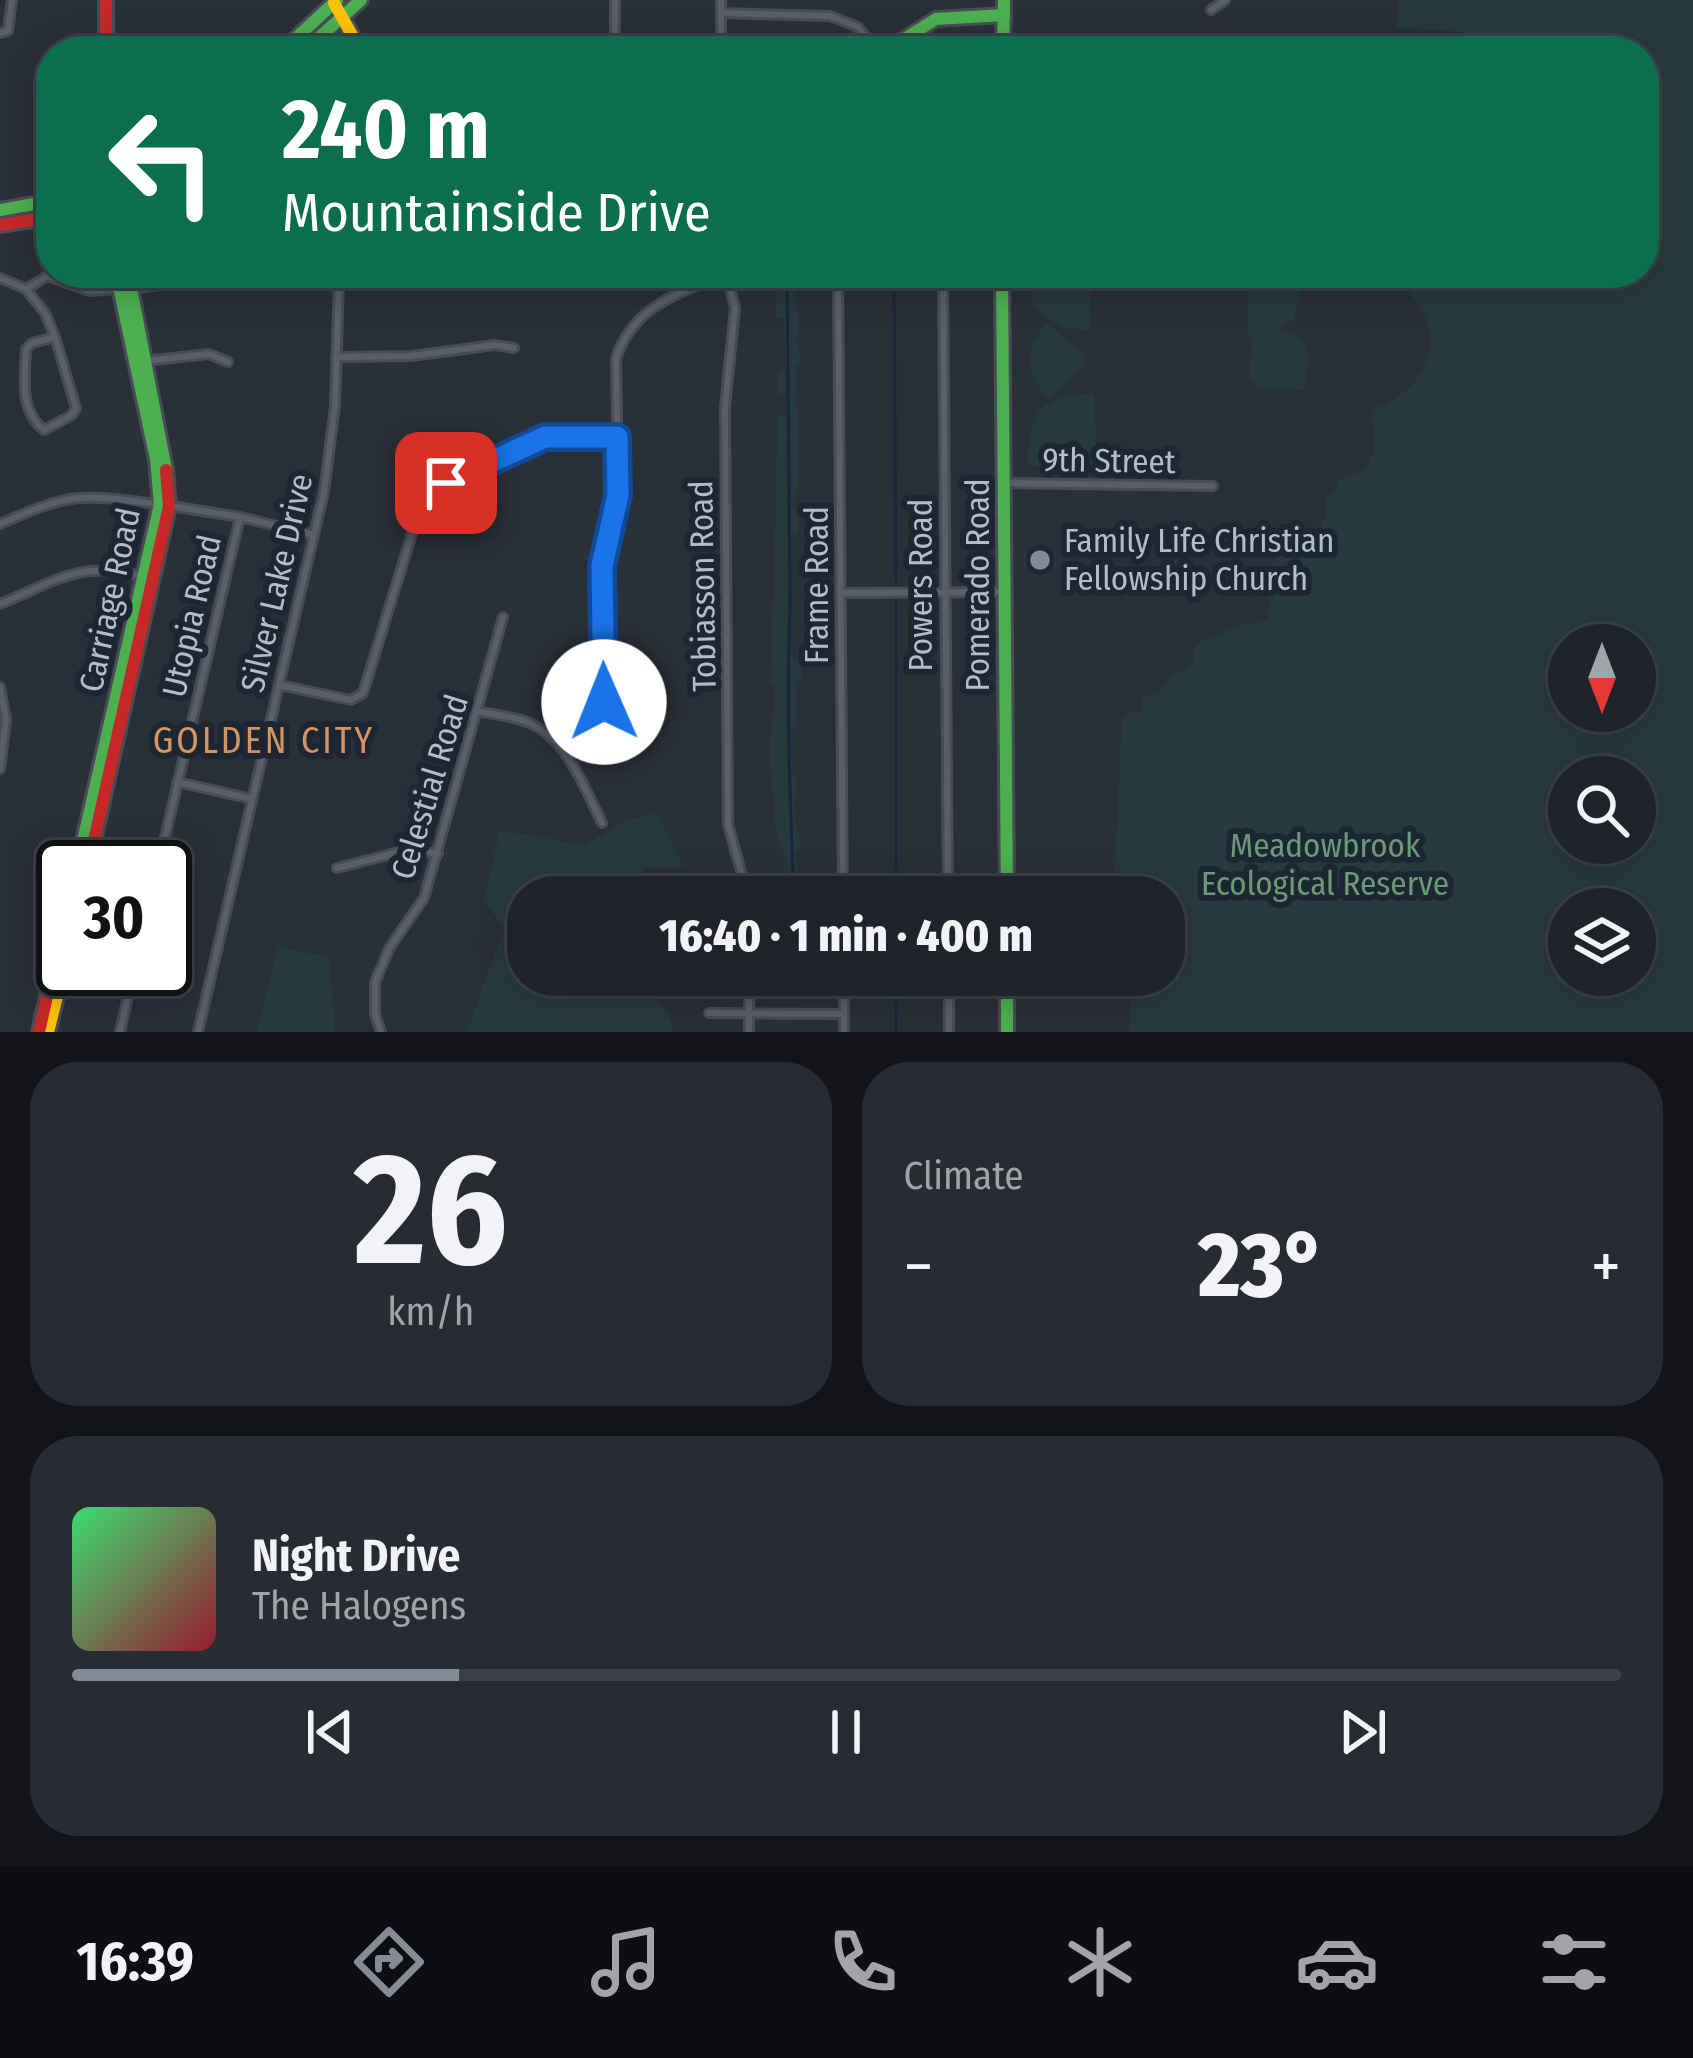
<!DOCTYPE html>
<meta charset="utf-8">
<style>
:root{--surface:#20242a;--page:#282c32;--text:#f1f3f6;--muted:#a2a4a8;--line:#3d4147;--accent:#848b96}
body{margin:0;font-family:"Fira Sans Condensed",sans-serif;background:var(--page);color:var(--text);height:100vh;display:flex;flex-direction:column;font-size:45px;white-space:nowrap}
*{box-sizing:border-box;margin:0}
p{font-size:39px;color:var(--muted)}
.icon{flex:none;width:66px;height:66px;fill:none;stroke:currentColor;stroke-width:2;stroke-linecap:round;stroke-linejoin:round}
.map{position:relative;height:1032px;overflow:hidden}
.side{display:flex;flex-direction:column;gap:30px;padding:30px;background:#121417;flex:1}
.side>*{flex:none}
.banner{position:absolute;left:36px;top:36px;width:1623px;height:252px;border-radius:48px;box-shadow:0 6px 30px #0003,0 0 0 3px var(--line);background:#0b6e4f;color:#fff;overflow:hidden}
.needle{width:78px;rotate:180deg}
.buttons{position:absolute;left:1548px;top:624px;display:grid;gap:24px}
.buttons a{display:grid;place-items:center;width:108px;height:108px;border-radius:50%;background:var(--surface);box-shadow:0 6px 30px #0003,0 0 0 3px var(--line);font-size:60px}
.speed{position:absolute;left:36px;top:840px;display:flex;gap:24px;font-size:60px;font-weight:700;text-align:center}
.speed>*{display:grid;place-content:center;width:156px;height:156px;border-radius:50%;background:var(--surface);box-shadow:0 6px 30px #0003,0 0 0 3px var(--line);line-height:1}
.speed .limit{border:6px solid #111;border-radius:18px;background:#fff;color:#111}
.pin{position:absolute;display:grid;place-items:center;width:102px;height:102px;color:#fff;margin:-51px;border-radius:24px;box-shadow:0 6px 18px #0006}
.me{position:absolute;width:132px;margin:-66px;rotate:359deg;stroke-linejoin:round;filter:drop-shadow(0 0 9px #0008)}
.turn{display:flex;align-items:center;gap:42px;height:252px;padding:0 48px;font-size:54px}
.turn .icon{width:156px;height:156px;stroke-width:2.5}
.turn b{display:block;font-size:84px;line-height:102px}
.big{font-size:90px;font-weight:800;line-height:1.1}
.side .tile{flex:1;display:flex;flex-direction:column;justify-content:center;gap:18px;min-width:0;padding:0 42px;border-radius:48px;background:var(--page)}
.side .dial{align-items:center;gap:0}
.dial b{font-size:156px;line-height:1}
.song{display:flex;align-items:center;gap:36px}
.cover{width:144px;height:144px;border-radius:18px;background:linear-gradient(135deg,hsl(140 70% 55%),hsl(350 70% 35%))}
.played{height:12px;border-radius:6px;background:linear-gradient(90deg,var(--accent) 25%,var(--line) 25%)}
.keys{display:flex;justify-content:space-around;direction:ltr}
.heat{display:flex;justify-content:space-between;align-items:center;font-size:66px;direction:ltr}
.side .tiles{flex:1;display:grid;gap:30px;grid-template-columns:1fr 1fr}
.tile:last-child{grid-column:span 2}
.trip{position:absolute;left:507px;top:876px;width:678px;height:120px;border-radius:48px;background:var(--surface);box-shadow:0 6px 30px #0003,0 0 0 3px var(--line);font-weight:800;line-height:120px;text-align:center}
.tab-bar{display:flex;height:192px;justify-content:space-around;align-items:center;background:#0d0e11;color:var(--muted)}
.tab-bar .icon{width:84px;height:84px}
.tab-bar .current{color:var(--accent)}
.tab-bar b{font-size:54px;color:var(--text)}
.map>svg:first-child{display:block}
.green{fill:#273a3e;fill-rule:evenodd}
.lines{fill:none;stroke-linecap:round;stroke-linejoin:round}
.stream{stroke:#19273c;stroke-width:3}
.street-casing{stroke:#484c55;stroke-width:12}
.fast-casing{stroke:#484c55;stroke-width:18}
.slow-casing{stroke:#484c55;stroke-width:18}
.jam-casing{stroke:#484c55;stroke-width:18}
.street{stroke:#5a5e66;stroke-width:6}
.fast{stroke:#4caf50;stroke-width:12}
.slow{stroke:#ffc107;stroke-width:12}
.jam{stroke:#c62828;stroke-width:12}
.route-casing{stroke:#114b97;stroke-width:30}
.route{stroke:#1a73e8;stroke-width:21}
.poi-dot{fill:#848b96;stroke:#1d2633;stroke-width:4.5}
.labels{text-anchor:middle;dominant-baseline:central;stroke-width:12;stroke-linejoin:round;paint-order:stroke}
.street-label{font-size:33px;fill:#b4bcc9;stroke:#1d2633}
.poi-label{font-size:33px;fill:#b4bcc9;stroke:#1d2633;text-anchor:start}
.park-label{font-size:33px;fill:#6b9a76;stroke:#1d2633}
.neighbourhood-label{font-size:36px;letter-spacing:3px;fill:#d59563;stroke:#1d2633}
</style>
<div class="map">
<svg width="1693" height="1032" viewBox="0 0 1693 1032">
<rect width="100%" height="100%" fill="#2a3038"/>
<g class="green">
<path d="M1397,0H1693V1032H1131V975H1164V897H1130V884L1114,883L1122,721L1128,712L1142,711L1143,697L1157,695L1170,677L1193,665L1196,644L1246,623L1249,626L1268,618L1275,536L1320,528L1327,514V496L1334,492L1340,479L1365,470L1374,451L1372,410C1410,397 1439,363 1427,321C1423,307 1408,293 1400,280L1413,277L1467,284L1468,273H1644V51H1464L1463,32L1397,28ZM1569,645H1635V711H1569ZM1569,777H1635V843H1569ZM1569,909H1635V975H1569Z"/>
<path d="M766,273H793L799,328L794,341L799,343L800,365L796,366L799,487L791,504L798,513V534H791L789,637L790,653L803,671L801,678H797L796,726L791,727L792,774L797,775L794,815L801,845L795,851L802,897H791L782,865L787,861L775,829L770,753L775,685L771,684C772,594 777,507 777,416L786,415L787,394L777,393L778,372L786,371L784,319L776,317V276Z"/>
<path d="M1030,273H1090L1091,331L1063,327L1032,307Z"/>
<path d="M1254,283L1303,285L1294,320L1276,330C1317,336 1308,355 1304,390L1260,388L1249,380L1253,336H1248V288Z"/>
<path d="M1047,323L1084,355V366L1048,400C1025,369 1021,354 1047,323Z"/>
<path d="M1094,393L1097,460L1090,467L1027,465C1032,411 1036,397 1094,393Z"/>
<path d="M657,814L683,867H645L646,897H528V975H649C650,1004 672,1009 672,1032H467L504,929L484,900L500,830L584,845L629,819Z"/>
<path d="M279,947L329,957L335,1032H256Z"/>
</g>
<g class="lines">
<g class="stream">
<path d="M968,51L988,32"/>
<path d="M787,273L790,604C786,701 790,799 794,897"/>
<path d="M894,273L896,585"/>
<path d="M896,897V601"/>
<path d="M896,1032V975"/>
</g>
<defs>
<g id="street">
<path d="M1211,10L1225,0"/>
<path d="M721,13L830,16L858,27L877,51"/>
<path d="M0,33L8,31L12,0"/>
<path d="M1170,45V51"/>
<path d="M615,51V0"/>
<path d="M721,51V0"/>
<path d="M726,273L735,308L725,407L728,824L748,897"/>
<path d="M838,273L843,897"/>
<path d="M943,273L948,897"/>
<path d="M0,278L26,289"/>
<path d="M26,289L45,313L55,337L76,408L72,415L44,430C19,410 25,379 26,349L32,343L55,337"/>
<path d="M26,289L48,276L90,291L118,289"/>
<path d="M336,357L411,356L495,345L514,348"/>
<path d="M136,362L209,354L228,362"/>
<path d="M1006,483L1213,486"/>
<path d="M171,506L240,517L314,535"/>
<path d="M0,524C74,491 80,495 158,504"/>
<path d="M841,593L1005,592"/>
<path d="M0,604C57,581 78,560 142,576"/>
<path d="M279,685L351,700L363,693L418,514L431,496L447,483L527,443L545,437H617"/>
<path d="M0,687L6,719L0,769"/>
<path d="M478,711C494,715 512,716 527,722C567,738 584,787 602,823"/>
<path d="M568,758L593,736L604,702L602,566L618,486L616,359C633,305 678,295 725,273"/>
<path d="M177,782L252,799"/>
<path d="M89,863L106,867"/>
<path d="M158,867L240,517"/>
<path d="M337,868L411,849L438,854"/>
<path d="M749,975V1032"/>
<path d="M844,975V1032"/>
<path d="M949,975V1032"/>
<path d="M709,1013L844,1014"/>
<path d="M120,1032L134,969"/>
<path d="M198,1032L324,492L335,406L339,281"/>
<path d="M381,1032L375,1014V982L390,947L424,898L503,617"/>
</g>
<g id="fast">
<path d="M282,51L337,0"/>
<path d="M304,51L361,0"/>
<path d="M885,51L936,19L1004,15"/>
<path d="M1003,51L1004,0"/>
<path d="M0,210L51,201"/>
<path d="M128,273L166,470"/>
<path d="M1002,273L1007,897"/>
<path d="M130,286C242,268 354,288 466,273"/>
<path d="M77,867L160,504L156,459L116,273"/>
<path d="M1007,975V1032"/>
</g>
<g id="slow">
<path d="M334,3L361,51"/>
<path d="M48,1032L64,969"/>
</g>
<g id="jam">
<path d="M106,0V51"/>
<path d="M0,225L51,217"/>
<path d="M88,867L169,506L166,470"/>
<path d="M39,1032L63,926"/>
</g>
</defs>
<use href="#street" class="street-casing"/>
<use href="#fast" class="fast-casing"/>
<use href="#slow" class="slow-casing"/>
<use href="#jam" class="jam-casing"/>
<use href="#street" class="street"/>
<use href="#fast" class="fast"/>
<use href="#slow" class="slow"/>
<use href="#jam" class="jam"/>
</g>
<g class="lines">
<defs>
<path id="route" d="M446,483L545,437H617L618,495L602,566L604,702"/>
</defs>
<use href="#route" class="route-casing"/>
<use href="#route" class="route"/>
</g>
<circle class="poi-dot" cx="1040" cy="560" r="12"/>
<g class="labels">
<g class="street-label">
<text transform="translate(1109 461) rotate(1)">9th Street</text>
<text transform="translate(277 583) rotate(-77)">Silver Lake Drive</text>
<text transform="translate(817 585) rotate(-90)">Frame Road</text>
<text transform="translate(921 585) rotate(-90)">Powers Road</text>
<text transform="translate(978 585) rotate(-90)">Pomerado Road</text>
<text transform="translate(703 586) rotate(-91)">Tobiasson Road</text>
<text transform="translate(110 600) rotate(-78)">Carriage Road</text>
<text transform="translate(192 616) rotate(-77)">Utopia Road</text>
<text transform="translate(430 787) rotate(-73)">Celestial Road</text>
</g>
<g class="poi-label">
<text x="1064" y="541">Family Life Christian<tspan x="1064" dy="38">Fellowship Church</tspan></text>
</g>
<g class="park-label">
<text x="1325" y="846">Meadowbrook<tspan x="1325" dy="38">Ecological Reserve</tspan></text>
</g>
<g class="neighbourhood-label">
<text x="264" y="741">GOLDEN CITY</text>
</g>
</g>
</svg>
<div class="buttons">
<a><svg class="needle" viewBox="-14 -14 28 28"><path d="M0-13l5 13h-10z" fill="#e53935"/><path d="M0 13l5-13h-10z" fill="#a2a4a8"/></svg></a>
<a><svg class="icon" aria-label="search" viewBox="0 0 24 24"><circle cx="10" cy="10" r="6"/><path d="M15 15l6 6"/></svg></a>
<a><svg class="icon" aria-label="layers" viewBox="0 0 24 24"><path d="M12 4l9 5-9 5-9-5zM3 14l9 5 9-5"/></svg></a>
</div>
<div class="speed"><div class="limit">30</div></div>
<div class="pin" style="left:446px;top:483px;background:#d93025"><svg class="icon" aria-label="arrive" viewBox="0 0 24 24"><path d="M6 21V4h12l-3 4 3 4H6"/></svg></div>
<svg class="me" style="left:604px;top:702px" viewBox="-20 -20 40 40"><circle r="19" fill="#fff"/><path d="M0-13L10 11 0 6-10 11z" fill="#1a73e8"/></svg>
<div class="trip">16:40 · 1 min · 400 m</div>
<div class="banner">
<div class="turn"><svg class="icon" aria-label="left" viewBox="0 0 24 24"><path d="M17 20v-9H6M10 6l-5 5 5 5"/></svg><div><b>240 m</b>Mountainside Drive</div></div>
</div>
</div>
<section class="side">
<div class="tiles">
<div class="tile dial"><b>26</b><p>km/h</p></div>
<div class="tile"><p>Climate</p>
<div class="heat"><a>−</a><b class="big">23°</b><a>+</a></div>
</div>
<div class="tile">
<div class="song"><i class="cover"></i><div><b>Night Drive</b><p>The Halogens</p></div></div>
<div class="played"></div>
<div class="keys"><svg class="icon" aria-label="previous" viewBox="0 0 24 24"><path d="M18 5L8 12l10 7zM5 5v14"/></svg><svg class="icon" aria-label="pause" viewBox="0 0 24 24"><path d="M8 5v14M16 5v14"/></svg><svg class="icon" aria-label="next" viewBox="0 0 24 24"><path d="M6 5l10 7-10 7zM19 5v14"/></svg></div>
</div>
</div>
</section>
<nav class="tab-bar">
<b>16:39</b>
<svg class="icon current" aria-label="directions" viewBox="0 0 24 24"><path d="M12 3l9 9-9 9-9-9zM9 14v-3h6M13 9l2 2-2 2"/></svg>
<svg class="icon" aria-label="music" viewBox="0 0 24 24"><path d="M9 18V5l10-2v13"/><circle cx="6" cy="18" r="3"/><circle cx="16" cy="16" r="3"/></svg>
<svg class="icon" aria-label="phone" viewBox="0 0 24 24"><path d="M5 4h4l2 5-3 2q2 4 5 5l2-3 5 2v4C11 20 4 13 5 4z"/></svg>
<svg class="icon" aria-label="climate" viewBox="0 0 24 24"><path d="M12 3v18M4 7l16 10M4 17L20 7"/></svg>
<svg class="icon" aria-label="car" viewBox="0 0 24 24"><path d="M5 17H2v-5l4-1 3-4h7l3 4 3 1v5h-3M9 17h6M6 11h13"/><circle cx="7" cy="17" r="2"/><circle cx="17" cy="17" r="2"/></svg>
<svg class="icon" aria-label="filters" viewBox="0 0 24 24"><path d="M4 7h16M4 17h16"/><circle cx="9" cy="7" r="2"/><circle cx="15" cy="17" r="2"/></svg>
</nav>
